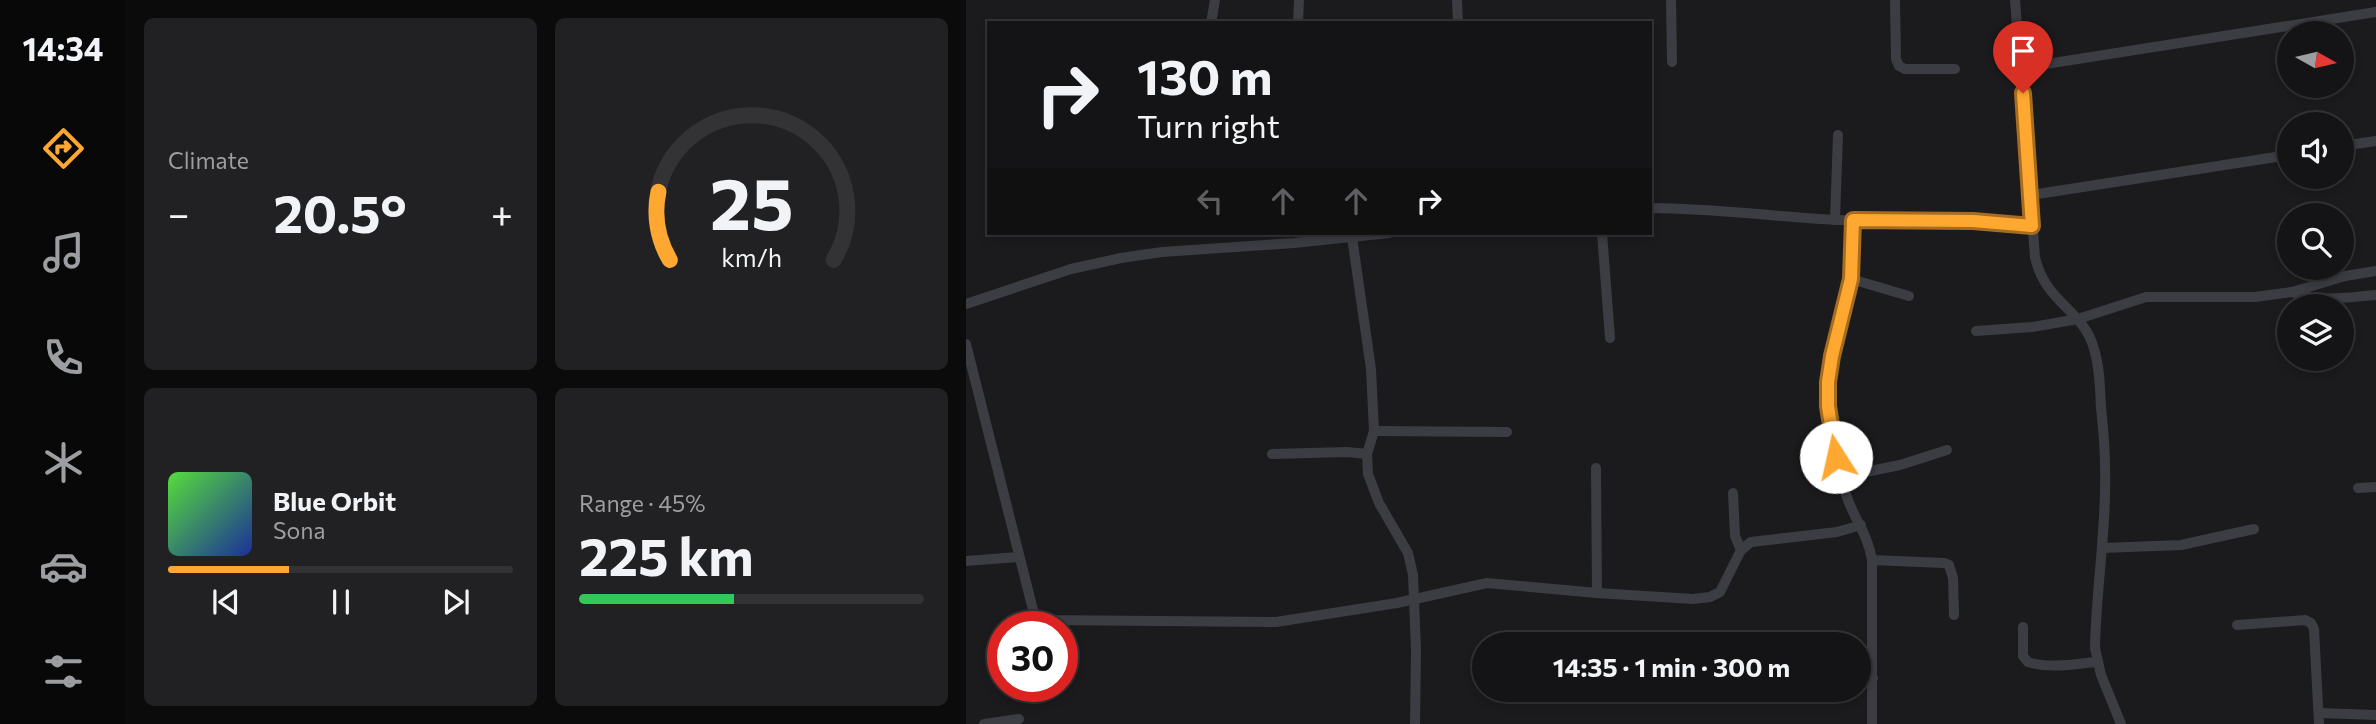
<!DOCTYPE html>
<meta charset="utf-8">
<style>
:root{--surface:#141416;--page:#212123;--text:#f1f3f6;--muted:#9d9ea1;--line:#333335;--accent:#ffa831}
body{margin:0;font-family:Commissioner,sans-serif;background:var(--page);color:var(--text);height:100vh;display:flex;flex-direction:column;font-size:26px;white-space:nowrap}
*{box-sizing:border-box;margin:0}
p{font-size:23px;color:var(--muted)}
.icon{flex:none;width:38px;height:38px;fill:none;stroke:currentColor;stroke-width:2;stroke-linecap:round;stroke-linejoin:round}
.map{position:relative;flex:1;overflow:hidden}
.sheet{display:flex;flex-direction:column;gap:18px;padding:18px;background:#0b0b0c;width:840px}
.sheet>*{flex:none}
.hud{position:absolute;left:21px;top:21px;width:665px;height:214px;border-radius:0px;box-shadow:0 4px 10px #0003,0 0 0 2px var(--line);background:#141416;color:var(--text);overflow:hidden}
.needle{width:46px;rotate:98deg}
.controls{position:absolute;left:1311px;top:21px;display:grid;gap:14px}
.controls a{display:grid;place-items:center;width:77px;height:77px;border-radius:50%;background:var(--surface);box-shadow:0 4px 10px #0003,0 0 0 2px var(--line);font-size:35px}
.speed{position:absolute;left:21px;top:611px;display:flex;gap:14px;font-size:35px;font-weight:700;text-align:center}
.speed>*{display:grid;place-content:center;width:91px;height:91px;border-radius:50%;background:var(--surface);box-shadow:0 4px 10px #0003,0 0 0 2px var(--line);line-height:1}
.speed .limit{border:10px solid #d22;background:#fff;color:#111}
.pin{position:absolute;display:grid;place-items:center;width:60px;height:60px;color:#fff;margin:-72px -30px;border-radius:50% 50% 50% 0;rotate:-45deg;box-shadow:0 0 7px #0007}
.pin .icon{rotate:45deg}
.me{position:absolute;width:77px;margin:-38px;rotate:350deg;stroke-linejoin:round;filter:drop-shadow(0 0 5px #0008)}
.turn{display:flex;align-items:center;gap:24px;height:147px;padding:0 35px;font-size:32px}
.turn .icon{width:91px;height:91px;stroke-width:2.5}
.turn b{display:block;font-size:49px;line-height:60px}
.lanes{display:flex;align-items:center;height:66px;padding:0 35px;background:#0003;justify-content:center;gap:35px;direction:ltr}
.lanes .off{opacity:.35}
.big{font-size:52px;font-weight:700;line-height:1.1}
.sheet .widget{flex:1;display:flex;flex-direction:column;justify-content:center;gap:10px;min-width:0;padding:0 24px;border-radius:10px;background:var(--page)}
.sheet .dial{align-items:center;gap:0}
.dial svg{height:182px;overflow:visible;fill:none;stroke:var(--line);stroke-width:7;stroke-linecap:round;text-anchor:middle}
.dial text{fill:var(--text);stroke:none}
.song{display:flex;align-items:center;gap:21px}
.cover{width:84px;height:84px;border-radius:10px;background:linear-gradient(135deg,hsl(110 70% 55%),hsl(230 70% 35%))}
.played{height:7px;border-radius:4px;background:linear-gradient(90deg,var(--accent) 35%,var(--line) 35%)}
.keys{display:flex;justify-content:space-around;direction:ltr}
.heat{display:flex;justify-content:space-between;align-items:center;font-size:38px;direction:ltr}
.charge{height:10px;border-radius:5px;background:linear-gradient(90deg,#34c759 45%,var(--line) 0)}
.sheet .tiles{flex:1;display:grid;gap:18px;grid-template-columns:repeat(2,1fr)}
.trip{position:absolute;left:506px;top:632px;width:399px;height:70px;border-radius:35px;background:var(--surface);box-shadow:0 4px 10px #0003,0 0 0 2px var(--line);font-weight:700;line-height:70px;text-align:center}
main{display:flex;flex:1;min-height:0}
.tabs{display:flex;flex-direction:column;width:126px;justify-content:space-around;align-items:center;background:#080809;color:var(--muted)}
.tabs .icon{width:49px;height:49px}
.tabs .on{color:var(--accent)}
.tabs b{font-size:32px;color:var(--text)}
.map>svg:first-child{display:block}
.lines{fill:none;stroke-linecap:round;stroke-linejoin:round}
.minor{stroke:#3b3d43;stroke-width:10}
.route-casing{stroke:#a66d20;stroke-width:18}
.route{stroke:#ffa831;stroke-width:12}
</style>
<main>
<nav class="tabs">
<b>14:34</b>
<svg class="icon on" aria-label="directions" viewBox="0 0 24 24"><path d="M12 3l9 9-9 9-9-9zM9 14v-3h6M13 9l2 2-2 2"/></svg>
<svg class="icon" aria-label="music" viewBox="0 0 24 24"><path d="M9 18V5l10-2v13"/><circle cx="6" cy="18" r="3"/><circle cx="16" cy="16" r="3"/></svg>
<svg class="icon" aria-label="phone" viewBox="0 0 24 24"><path d="M5 4h4l2 5-3 2q2 4 5 5l2-3 5 2v4C11 20 4 13 5 4z"/></svg>
<svg class="icon" aria-label="climate" viewBox="0 0 24 24"><path d="M12 3v18M4 7l16 10M4 17L20 7"/></svg>
<svg class="icon" aria-label="car" viewBox="0 0 24 24"><path d="M5 17H2v-5l4-1 3-4h7l3 4 3 1v5h-3M9 17h6M6 11h13"/><circle cx="7" cy="17" r="2"/><circle cx="17" cy="17" r="2"/></svg>
<svg class="icon" aria-label="filters" viewBox="0 0 24 24"><path d="M4 7h16M4 17h16"/><circle cx="9" cy="7" r="2"/><circle cx="15" cy="17" r="2"/></svg>
</nav>
<section class="sheet">
<div class="tiles">
<div class="widget"><p>Climate</p>
<div class="heat"><a>−</a><b class="big">20.5°</b><a>+</a></div>
</div>
<div class="widget dial"><svg viewBox="0 0 100 80">
<path d="M14 69A42 42 0 1 1 86 69"/>
<path d="M14 69A42 42 0 0 1 9 39" stroke="#ffa831"/>
<text x="50" y="56" font-size="32" font-weight="700">25</text>
<text x="50" y="72" font-size="11">km/h</text>
</svg></div>
<div class="widget">
<div class="song"><i class="cover"></i><div><b>Blue Orbit</b><p>Sona</p></div></div>
<div class="played"></div>
<div class="keys"><svg class="icon" aria-label="previous" viewBox="0 0 24 24"><path d="M18 5L8 12l10 7zM5 5v14"/></svg><svg class="icon" aria-label="pause" viewBox="0 0 24 24"><path d="M8 5v14M16 5v14"/></svg><svg class="icon" aria-label="next" viewBox="0 0 24 24"><path d="M6 5l10 7-10 7zM19 5v14"/></svg></div>
</div>
<div class="widget"><p>Range · 45%</p><b class="big">225 km</b><div class="charge"></div></div>
</div>
</section>
<div class="map">
<svg width="1410" height="724" viewBox="0 0 1410 724">
<rect width="100%" height="100%" fill="#1b1b1d"/>
<g class="lines">
<g class="minor">
<path d="M491,0L492,23"/>
<path d="M705,0L706,62"/>
<path d="M929,0L930,59L933,66L939,69H989"/>
<path d="M1049,0L1069,257C1079,303 1118,310 1128,349C1134,368 1134,389 1135,408C1137,427 1139,447 1139,466C1141,527 1130,588 1129,648L1135,675L1155,724"/>
<path d="M245,23L249,0"/>
<path d="M332,23L333,0"/>
<path d="M1055,68L1410,12"/>
<path d="M1376,146L1410,141"/>
<path d="M1065,195L1323,155"/>
<path d="M684,208C747,208 810,217 872,220C937,223 1001,221 1066,226"/>
<path d="M869,220L872,135"/>
<path d="M887,220C887,240 888,260 885,279C878,322 859,361 862,406C864,437 871,471 882,500C890,522 902,535 906,560V724"/>
<path d="M636,233L644,338"/>
<path d="M386,237L405,369L408,431L401,454L402,474L413,503L442,553L447,575L450,650L449,724"/>
<path d="M885,279L943,296"/>
<path d="M1326,292C1351,303 1382,297 1410,295"/>
<path d="M0,304L105,269L155,258L196,252L328,243L423,233"/>
<path d="M1010,331L1066,327L1112,319L1180,297H1289L1326,292L1379,276L1410,271"/>
<path d="M0,344L67,610L70,617L77,620L310,622L431,603L521,583L631,593L727,599L744,597L754,592L775,550L785,542L871,532L895,525"/>
<path d="M408,431L541,432"/>
<path d="M306,454L381,452L401,454"/>
<path d="M630,468L631,593"/>
<path d="M875,477L934,465L981,450"/>
<path d="M1392,488L1410,487"/>
<path d="M767,493L769,536L775,550"/>
<path d="M1136,548L1215,545L1288,529"/>
<path d="M906,560L978,563L983,565L987,578L988,615"/>
<path d="M0,561L53,557"/>
<path d="M1271,625L1339,620L1345,623L1348,629L1353,724"/>
<path d="M1057,627V656L1062,662C1083,669 1109,664 1130,662"/>
<path d="M892,677L907,678"/>
<path d="M1354,713L1410,715"/>
<path d="M18,724L53,719"/>
</g>
</g>
<g class="lines">
<defs>
<path id="route" d="M870,457L862,406V382L866,356L885,279L887,220L1007,221L1066,226L1057,93"/>
</defs>
<use href="#route" class="route-casing"/>
<use href="#route" class="route"/>
</g>
</svg>
<div class="controls">
<a><svg class="needle" viewBox="-14 -14 28 28"><path d="M0-13l5 13h-10z" fill="#e53935"/><path d="M0 13l5-13h-10z" fill="#9d9ea1"/></svg></a>
<a><svg class="icon" aria-label="sound" viewBox="0 0 24 24"><path d="M4 9h4l5-4v14l-5-4H4zM17 9q2 3 0 6"/></svg></a>
<a><svg class="icon" aria-label="search" viewBox="0 0 24 24"><circle cx="10" cy="10" r="6"/><path d="M15 15l6 6"/></svg></a>
<a><svg class="icon" aria-label="layers" viewBox="0 0 24 24"><path d="M12 4l9 5-9 5-9-5zM3 14l9 5 9-5"/></svg></a>
</div>
<div class="speed"><div class="limit">30</div></div>
<div class="pin" style="left:1057px;top:93px;background:#d93025"><svg class="icon" aria-label="arrive" viewBox="0 0 24 24"><path d="M6 21V4h12l-3 4 3 4H6"/></svg></div>
<svg class="me" style="left:870px;top:457px" viewBox="-20 -20 40 40"><circle r="19" fill="#fff"/><path d="M0-13L10 11 0 6-10 11z" fill="#ffa831"/></svg>
<div class="trip">14:35 · 1 min · 300 m</div>
<div class="hud">
<div class="turn"><svg class="icon" aria-label="right" viewBox="0 0 24 24"><path d="M7 20v-9h11M14 6l5 5-5 5"/></svg><div><b>130 m</b>Turn right</div></div>
<div class="lanes"><svg class="icon off" aria-label="left" viewBox="0 0 24 24"><path d="M17 20v-9H6M10 6l-5 5 5 5"/></svg><svg class="icon off" aria-label="ahead" viewBox="0 0 24 24"><path d="M12 20V5M6 11l6-6 6 6"/></svg><svg class="icon off" aria-label="ahead" viewBox="0 0 24 24"><path d="M12 20V5M6 11l6-6 6 6"/></svg><svg class="icon" aria-label="right" viewBox="0 0 24 24"><path d="M7 20v-9h11M14 6l5 5-5 5"/></svg></div>
</div>
</div>
</main>
